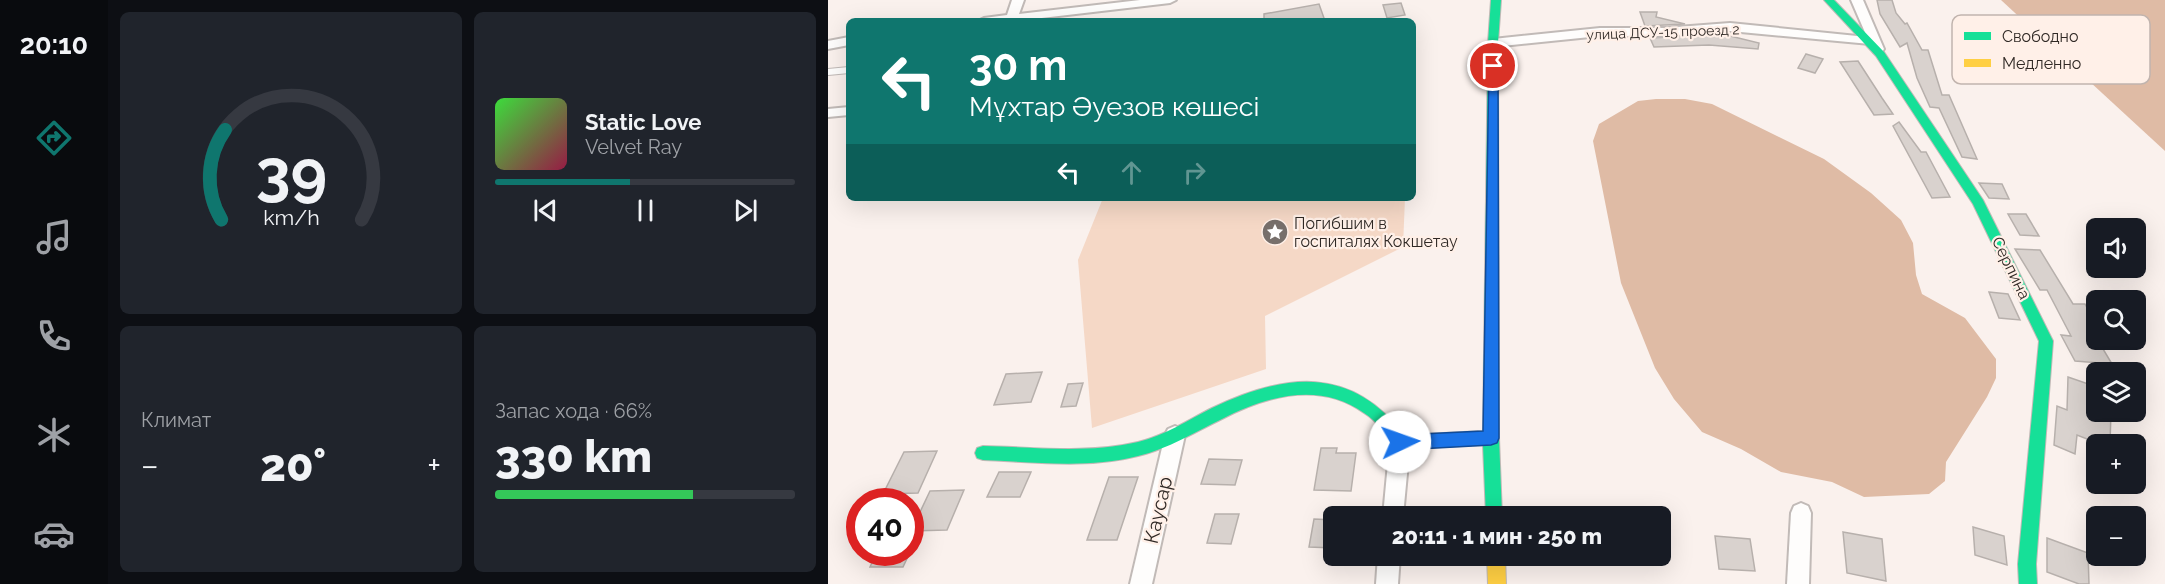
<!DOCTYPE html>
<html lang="ru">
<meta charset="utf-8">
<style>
:root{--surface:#171b24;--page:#20242c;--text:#f1f3f6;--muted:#9ea1a6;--line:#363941;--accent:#0f766e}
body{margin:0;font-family:Raleway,sans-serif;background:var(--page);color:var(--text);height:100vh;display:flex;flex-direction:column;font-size:22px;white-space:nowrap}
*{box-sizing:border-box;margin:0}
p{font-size:20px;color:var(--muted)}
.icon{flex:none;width:33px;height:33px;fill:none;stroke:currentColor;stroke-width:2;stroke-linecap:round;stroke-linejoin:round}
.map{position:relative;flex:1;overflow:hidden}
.sheet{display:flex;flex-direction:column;gap:12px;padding:12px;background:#0d0f14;width:720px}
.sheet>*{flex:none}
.top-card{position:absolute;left:18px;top:18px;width:570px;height:183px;border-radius:9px;box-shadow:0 6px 24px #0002;background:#0f766e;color:#fff;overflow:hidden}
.buttons{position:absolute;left:1258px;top:218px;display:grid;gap:12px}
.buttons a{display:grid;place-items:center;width:60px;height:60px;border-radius:9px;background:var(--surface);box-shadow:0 6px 24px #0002;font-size:30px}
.speed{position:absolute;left:18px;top:488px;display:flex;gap:12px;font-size:30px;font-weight:700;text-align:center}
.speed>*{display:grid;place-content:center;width:78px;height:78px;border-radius:50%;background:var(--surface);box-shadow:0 6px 24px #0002;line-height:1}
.speed .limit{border:9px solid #d22;background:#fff;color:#111}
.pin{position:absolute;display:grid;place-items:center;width:51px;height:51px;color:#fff;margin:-26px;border:3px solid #fff;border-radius:50%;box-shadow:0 2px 6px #0007}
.me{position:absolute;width:66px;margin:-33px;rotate:87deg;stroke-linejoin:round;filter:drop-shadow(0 0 4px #0008)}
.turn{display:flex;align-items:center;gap:21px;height:126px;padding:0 24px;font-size:27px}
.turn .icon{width:78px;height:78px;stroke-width:2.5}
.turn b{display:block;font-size:42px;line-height:51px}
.lanes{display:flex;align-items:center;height:57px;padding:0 24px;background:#0003;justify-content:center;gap:30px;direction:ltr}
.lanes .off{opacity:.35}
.big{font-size:45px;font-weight:800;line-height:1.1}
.sheet .card{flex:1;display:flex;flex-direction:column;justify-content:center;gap:9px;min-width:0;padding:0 21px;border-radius:9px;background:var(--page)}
.sheet .dial{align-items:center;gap:0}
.dial svg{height:156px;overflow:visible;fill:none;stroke:var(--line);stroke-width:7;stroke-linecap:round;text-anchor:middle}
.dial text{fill:var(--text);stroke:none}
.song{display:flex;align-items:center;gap:18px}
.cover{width:72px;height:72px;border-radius:9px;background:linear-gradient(135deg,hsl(120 70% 55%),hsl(340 70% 35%))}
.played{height:6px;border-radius:3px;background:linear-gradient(90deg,var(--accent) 45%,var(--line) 45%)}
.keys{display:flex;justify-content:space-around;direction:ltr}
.heat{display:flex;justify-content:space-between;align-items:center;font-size:33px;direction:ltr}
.charge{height:9px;border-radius:4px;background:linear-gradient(90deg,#34c759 66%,var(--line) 0)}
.sheet .tiles{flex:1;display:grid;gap:12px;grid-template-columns:repeat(2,1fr)}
.trip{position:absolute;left:495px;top:506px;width:348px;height:60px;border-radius:9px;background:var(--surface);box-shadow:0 6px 24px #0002;font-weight:800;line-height:60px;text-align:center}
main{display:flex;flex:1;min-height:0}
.dock{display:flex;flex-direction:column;width:108px;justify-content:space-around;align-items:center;background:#090b0e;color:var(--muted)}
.dock .icon{width:42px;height:42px}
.dock .active{color:var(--accent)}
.dock b{font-size:27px;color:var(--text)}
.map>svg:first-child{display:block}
.green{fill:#f5d8c6}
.water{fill:#dfbba5}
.building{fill:#d9d2ce;stroke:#b7b0ac;stroke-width:1.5}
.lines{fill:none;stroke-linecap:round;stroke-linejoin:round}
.lane-casing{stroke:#c1bab7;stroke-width:8}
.street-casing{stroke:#c1bab7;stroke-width:4}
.fast-casing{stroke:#c1bab7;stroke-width:2}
.slow-casing{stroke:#c1bab7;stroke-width:2}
.lane{stroke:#fefdfc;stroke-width:6}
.street{fill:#fefdfc;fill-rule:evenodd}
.fast{fill:#16e098;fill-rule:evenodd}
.slow{fill:#ffcf43;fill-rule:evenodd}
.route{fill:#1a73e8;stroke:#114b97;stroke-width:1.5}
.labels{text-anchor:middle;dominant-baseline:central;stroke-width:4.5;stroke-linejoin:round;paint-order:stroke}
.far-street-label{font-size:14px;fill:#302925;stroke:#fff0e8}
.poi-label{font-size:16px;fill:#302925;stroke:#fff0e8;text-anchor:start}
.street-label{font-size:16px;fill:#302925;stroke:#fff0e8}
.near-street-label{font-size:20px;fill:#302925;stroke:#fff0e8}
.key{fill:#fff0e8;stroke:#c1b4ae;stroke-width:1.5}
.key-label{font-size:16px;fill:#302925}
</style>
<main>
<nav class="dock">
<b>20:10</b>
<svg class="icon active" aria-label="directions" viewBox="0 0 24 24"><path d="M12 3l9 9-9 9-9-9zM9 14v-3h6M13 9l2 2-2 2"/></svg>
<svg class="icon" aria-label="music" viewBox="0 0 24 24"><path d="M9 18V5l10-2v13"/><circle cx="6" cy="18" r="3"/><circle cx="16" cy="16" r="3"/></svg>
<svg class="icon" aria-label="phone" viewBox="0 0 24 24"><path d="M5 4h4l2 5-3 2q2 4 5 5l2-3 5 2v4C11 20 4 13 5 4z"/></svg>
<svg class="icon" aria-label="climate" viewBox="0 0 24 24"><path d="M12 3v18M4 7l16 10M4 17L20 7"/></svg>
<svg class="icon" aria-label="car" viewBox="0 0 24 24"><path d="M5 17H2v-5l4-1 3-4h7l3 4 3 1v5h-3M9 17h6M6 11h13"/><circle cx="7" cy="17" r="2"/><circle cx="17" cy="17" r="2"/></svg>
</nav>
<section class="sheet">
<div class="tiles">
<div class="card dial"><svg viewBox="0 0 100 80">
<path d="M14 69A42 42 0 1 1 86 69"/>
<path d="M14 69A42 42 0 0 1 16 23" stroke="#0f766e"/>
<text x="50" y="56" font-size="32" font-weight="700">39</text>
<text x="50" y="72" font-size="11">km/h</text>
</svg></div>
<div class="card">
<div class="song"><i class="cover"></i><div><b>Static Love</b><p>Velvet Ray</p></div></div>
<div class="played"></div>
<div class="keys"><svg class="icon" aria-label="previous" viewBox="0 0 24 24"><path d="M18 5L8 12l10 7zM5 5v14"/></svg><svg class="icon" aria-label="pause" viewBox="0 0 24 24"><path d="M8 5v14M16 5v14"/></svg><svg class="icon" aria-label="next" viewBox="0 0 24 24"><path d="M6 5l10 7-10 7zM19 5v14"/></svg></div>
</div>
<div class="card"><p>Климат</p>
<div class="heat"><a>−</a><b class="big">20°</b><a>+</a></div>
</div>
<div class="card"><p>Запас хода · 66%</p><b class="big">330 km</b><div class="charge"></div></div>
</div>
</section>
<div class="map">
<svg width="1337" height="584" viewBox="0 0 1337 584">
<rect width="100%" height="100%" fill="#faf1ed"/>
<path class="green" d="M275,198H577L575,247L437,316L438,369L264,428L250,260Z"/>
<g class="water">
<path d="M1173,0H1337V151Z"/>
<path d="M828,99H857L884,104L996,159L1043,193L1073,220L1085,243L1088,275L1094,294L1137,318L1168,359V378L1159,397L1118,462L1117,481L1101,494L1036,497L1004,482L953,472L913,449L874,432L846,399L827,368L793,283L765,141L771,124L810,101Z"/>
</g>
<g class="building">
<path d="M1049,0H1064L1068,13L1077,24L1079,23L1094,50H1100L1114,95H1121L1149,159L1134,157L1111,108L1102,107L1089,78L1079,43L1072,47L1052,14Z"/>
<path d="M573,3L577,15L559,18L555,5Z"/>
<path d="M491,4L497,21H436V14Z"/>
<path d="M812,12H829L828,17L857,24L817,26Z"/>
<path d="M894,34L931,43L930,49L881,45L826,47L822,38Z"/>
<path d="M978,54L995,59L987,73L970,68Z"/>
<path d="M1030,61L1054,98L1065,114L1046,115L1012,62Z"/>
<path d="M1071,122L1093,152H1098L1122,197L1104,198L1065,126Z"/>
<path d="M1151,183L1174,184L1181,199L1161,198Z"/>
<path d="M1180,214H1198L1211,236L1192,235Z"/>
<path d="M1187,249L1212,250L1245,304H1257L1267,321H1261L1269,339L1284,364L1247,361L1233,335L1243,336L1219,290H1212Z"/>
<path d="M1161,292L1180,294L1192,320L1171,318Z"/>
<path d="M214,372L203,402L166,405L178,374Z"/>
<path d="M1240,377L1269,387V411H1283L1282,444H1272L1249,435L1247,454L1226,445L1229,406L1239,410Z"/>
<path d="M255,383L248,406L233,407L240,384Z"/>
<path d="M493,448H509L508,453H528L523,491L486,490Z"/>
<path d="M109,451L90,493L55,494L76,452Z"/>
<path d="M381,459L414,460L407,485L373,484Z"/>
<path d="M171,472H203L192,497H159Z"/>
<path d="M281,477H310L289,540H259Z"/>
<path d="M136,490L119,530L83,531L102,491Z"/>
<path d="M387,514H411L403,544L379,543Z"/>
<path d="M486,519L506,520V548L481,547Z"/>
<path d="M1145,527L1176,536L1179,565L1147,555Z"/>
<path d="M1015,532L1054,539L1058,581L1019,573Z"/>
<path d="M887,536L922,539L927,571L891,569Z"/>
<path d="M1219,538L1260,553L1261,584H1251L1219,572Z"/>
<path d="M49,552H82L75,567H42Z"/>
</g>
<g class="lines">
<defs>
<path id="lane" d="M0,72L21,70"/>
<g id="street">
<path d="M184,0H196L191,14L312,0H348L342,3L188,21H150L156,18L179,15Z"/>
<path d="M1023,0H1035L1056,49L1054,52H1046L1042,44L902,31L836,36H772L665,47L659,43L665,39L772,28H836L902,23L1039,37Z"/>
<path d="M21,37V45L0,49V41Z"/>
<path d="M21,107V115L0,117V109Z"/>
<path d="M347,426L354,429L357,435L324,584H302L337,435L340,429Z"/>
<path d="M572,433L579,436L582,442L575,516H555L562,442L565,436Z"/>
<path d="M973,503L980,506L983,513L981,584H959L963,513L966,506Z"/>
<path d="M550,555H572L570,584H548Z"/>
</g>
<g id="fast">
<path d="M663,0H673L670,43L671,438L674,516H658L655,445L572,449L566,447C558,435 549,421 536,413C492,381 438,396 394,419C367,432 340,449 310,456C260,469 206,462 155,460L149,458L147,453L149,448L155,446C206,447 259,454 310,442C336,436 360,420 384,408C457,373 523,365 576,435L655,431L660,43Z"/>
<path d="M996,0H1006L1056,52L1155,200L1225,341L1208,564L1209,584H1191L1190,564L1211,341L1145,204L1048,56Z"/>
</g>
<path id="slow" d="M659,555H677L678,584H660Z"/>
</defs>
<use href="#lane" class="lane-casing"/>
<use href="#street" class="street-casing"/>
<use href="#fast" class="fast-casing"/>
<use href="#slow" class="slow-casing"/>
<use href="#lane" class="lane"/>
<use href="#street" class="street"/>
<use href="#fast" class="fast"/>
<use href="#slow" class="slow"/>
</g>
<path class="route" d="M661,64L670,66L671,438L669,443L663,445L572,450L567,447L564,442L567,437L572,435L655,431Z"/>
<defs>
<symbol id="sight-disc" viewBox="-11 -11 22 22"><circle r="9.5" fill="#776f6b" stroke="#fff0e8"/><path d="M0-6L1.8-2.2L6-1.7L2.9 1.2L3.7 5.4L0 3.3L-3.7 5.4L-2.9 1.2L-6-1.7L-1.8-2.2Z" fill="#fff"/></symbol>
</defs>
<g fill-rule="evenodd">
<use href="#sight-disc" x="432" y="217" width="30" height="30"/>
</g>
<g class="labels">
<g class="far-street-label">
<text transform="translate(835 32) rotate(-2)">улица ДСУ-15 проезд 2</text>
</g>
<g class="poi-label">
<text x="466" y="223">Погибшим в<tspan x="466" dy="18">госпиталях Кокшетау</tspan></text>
</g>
<g class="street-label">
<text transform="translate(1183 268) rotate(64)">Серпина</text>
</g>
<g class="near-street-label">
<text transform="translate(330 510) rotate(-77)">Каусар</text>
</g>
</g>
<rect x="1124" y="15" width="198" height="69" rx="9" class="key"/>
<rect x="1136" y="32" width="27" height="8" fill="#16e098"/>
<rect x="1136" y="59" width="27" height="8" fill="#ffcf43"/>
<g class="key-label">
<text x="1174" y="42">Свободно</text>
<text x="1174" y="69">Медленно</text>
</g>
</svg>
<div class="buttons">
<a><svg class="icon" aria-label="sound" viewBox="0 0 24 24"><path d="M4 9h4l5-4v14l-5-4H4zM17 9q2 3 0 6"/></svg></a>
<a><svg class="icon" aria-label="search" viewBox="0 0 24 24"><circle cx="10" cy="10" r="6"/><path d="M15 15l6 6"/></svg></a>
<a><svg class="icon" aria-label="layers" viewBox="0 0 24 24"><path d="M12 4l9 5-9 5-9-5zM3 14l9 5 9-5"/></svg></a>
<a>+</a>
<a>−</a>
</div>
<div class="speed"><div class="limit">40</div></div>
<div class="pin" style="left:665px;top:66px;background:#d93025"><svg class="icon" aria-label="arrive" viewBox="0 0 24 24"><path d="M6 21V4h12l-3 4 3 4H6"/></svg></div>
<svg class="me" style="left:572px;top:442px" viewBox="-20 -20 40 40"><circle r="19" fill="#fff"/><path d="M0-13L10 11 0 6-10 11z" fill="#1a73e8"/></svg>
<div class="trip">20:11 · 1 мин · 250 m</div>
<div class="top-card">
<div class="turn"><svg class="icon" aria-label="left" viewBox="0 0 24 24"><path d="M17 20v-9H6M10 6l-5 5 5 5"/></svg><div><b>30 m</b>Мұхтар Әуезов көшесі</div></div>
<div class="lanes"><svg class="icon" aria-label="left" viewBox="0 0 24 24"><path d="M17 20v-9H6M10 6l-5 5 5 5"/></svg><svg class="icon off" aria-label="ahead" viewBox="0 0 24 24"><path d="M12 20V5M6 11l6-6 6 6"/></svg><svg class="icon off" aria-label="right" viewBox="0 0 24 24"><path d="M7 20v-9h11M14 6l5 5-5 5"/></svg></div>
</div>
</div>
</main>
